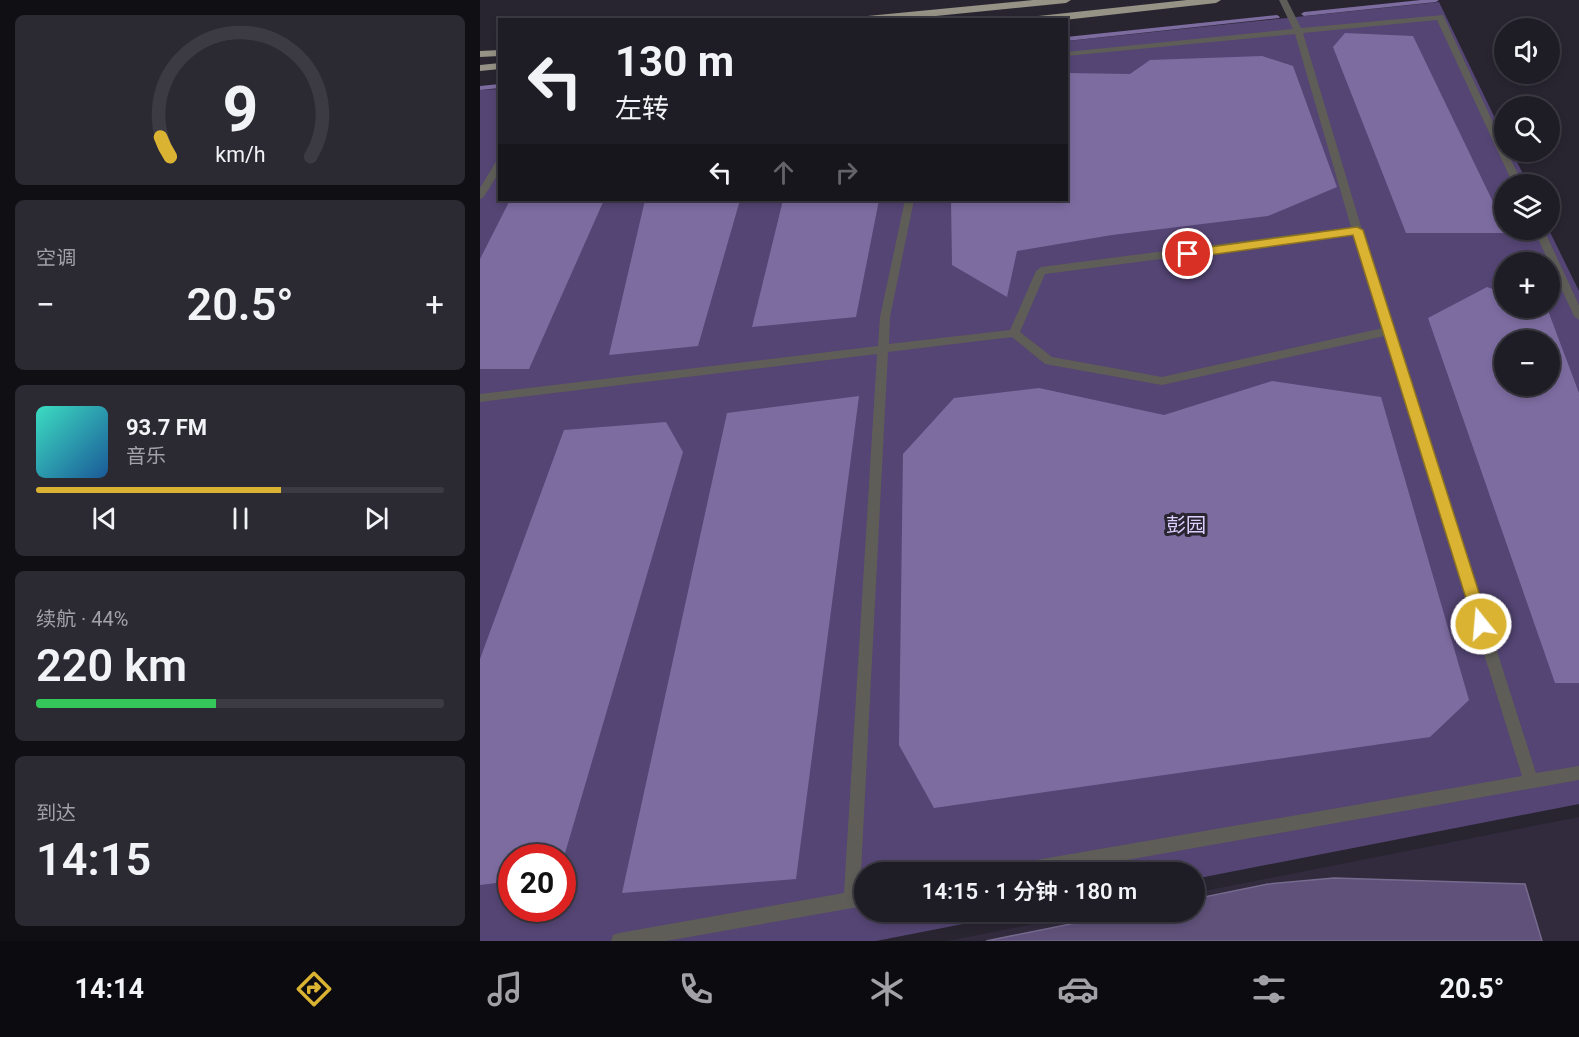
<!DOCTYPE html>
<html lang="zh">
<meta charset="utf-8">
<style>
:root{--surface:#1e1c25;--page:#2b2932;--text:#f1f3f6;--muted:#a1a1a7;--line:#3c3a42;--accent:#dab333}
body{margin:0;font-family:Roboto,"Noto Sans SC",sans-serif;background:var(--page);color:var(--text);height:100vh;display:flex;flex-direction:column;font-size:22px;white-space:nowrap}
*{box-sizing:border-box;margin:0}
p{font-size:20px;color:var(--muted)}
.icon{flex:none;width:33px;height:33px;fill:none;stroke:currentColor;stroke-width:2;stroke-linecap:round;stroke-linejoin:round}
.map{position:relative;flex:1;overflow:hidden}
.details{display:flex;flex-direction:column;gap:15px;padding:15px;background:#100f14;width:480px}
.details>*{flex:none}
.hud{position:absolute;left:18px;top:18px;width:570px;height:183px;border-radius:0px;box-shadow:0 3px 9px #0003,0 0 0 2px var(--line);background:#1e1c25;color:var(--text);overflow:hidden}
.fabs{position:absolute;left:1014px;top:18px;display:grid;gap:12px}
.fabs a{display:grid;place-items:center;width:66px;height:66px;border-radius:50%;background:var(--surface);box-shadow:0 3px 9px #0003,0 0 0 2px var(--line);font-size:30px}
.speed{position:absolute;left:18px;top:844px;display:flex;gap:12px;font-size:30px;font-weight:700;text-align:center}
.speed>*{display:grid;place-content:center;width:78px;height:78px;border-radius:50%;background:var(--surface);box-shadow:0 3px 9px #0003,0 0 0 2px var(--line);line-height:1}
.speed .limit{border:9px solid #d22;background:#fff;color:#111}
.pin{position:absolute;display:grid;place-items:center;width:51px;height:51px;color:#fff;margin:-26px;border:3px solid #fff;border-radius:50%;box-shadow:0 2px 6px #0007}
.me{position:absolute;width:66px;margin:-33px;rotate:343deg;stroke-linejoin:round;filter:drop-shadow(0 0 4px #0008)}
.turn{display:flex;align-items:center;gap:21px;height:126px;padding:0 18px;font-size:27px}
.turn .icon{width:78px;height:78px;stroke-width:2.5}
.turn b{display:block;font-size:42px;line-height:51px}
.lanes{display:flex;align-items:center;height:57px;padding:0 18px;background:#0003;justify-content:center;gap:30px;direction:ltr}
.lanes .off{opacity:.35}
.big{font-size:45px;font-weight:600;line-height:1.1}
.details .tile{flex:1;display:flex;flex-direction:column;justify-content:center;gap:9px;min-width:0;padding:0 21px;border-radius:9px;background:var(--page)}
.details .dial{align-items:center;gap:0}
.dial svg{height:156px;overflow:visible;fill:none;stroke:var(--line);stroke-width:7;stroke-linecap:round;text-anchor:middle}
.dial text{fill:var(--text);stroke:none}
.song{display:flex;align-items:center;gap:18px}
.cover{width:72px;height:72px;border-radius:9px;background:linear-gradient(135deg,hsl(170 70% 55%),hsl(210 70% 35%))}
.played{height:6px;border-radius:3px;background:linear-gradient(90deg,var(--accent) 60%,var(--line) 60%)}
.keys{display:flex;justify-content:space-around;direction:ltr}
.heat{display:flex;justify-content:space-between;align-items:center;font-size:33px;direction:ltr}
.charge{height:9px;border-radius:4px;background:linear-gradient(90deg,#34c759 44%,var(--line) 0)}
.trip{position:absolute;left:374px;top:862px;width:351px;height:60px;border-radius:30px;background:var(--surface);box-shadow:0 3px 9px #0003,0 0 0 2px var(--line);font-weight:600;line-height:60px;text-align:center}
.tabs{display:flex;height:96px;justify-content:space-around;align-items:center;background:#0c0b0f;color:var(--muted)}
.tabs .icon{width:42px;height:42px}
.tabs .active{color:var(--accent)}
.tabs b{font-size:27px;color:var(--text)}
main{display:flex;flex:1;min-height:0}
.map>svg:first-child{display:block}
.built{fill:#312b3d}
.green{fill:#544574;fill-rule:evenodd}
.water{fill:#7d6ca0;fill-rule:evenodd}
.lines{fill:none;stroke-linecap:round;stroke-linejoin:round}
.stream{fill:#7d6ca0;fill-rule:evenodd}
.building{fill:#5f5179;stroke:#766a8e;stroke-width:1.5}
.service{fill:#5f5d57;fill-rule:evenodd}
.primary{fill:#969285;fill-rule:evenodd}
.route{fill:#dab333;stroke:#8e7421;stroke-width:1.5}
.labels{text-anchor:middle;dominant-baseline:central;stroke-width:6;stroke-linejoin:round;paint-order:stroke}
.park-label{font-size:20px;fill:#ddcffe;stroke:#282531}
</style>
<main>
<section class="details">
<div class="tile dial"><svg viewBox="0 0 100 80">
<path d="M14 69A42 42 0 1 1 86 69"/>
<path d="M14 69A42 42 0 0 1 9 59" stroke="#dab333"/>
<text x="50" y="56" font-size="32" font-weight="700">9</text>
<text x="50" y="72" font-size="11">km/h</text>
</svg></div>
<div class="tile"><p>空调</p>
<div class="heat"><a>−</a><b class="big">20.5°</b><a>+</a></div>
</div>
<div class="tile">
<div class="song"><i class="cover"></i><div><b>93.7 FM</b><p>音乐</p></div></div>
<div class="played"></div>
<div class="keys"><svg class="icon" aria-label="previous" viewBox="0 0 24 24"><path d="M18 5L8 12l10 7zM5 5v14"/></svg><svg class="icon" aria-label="pause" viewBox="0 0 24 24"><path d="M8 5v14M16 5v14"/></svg><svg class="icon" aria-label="next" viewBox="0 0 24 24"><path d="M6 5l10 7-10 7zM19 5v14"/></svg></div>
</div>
<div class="tile"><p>续航 · 44%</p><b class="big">220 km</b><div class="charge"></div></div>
<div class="tile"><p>到达</p><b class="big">14:15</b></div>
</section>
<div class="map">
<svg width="1099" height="941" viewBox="0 0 1099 941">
<rect width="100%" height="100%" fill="#282531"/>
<path class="built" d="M1099,817V941H467L615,912H714V893Z"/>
<path class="green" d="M959,2L1024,137V152H1032L1048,184H1024V230H1069L1099,291V804L714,879V873H384V912H545L396,941H0V90L19,89L20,200H586L587,41ZM1024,262H1070V308H1024ZM1024,340H1070V386H1024ZM32,858H82V909H32Z"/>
<g class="water">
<path d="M865,33L933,36L1028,233H926L853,47Z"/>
<path d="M782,56L813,66L857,187L788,216L632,235L537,251L527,297L472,265L471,200H586L587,73L650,74L670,60Z"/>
<path d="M30,200H124L49,369H0V259Z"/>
<path d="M165,200H260L218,346L129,355Z"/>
<path d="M303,200H399L376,317L272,327Z"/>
<path d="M1007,287L1024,293V308H1067L1099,393V683H1075L948,318ZM1070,340V386H1024V340Z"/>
<path d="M792,381L901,397L989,700L950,737L454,808L419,745L423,454L474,398L559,388L684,415Z"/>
<path d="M379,396L316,879L142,893L247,413Z"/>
<path d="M186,422L203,452L83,860L82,858H32L31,881L0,885V659L84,430Z"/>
</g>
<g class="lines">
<g class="stream">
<path d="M941,0H959L956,2L824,16L821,14L824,12Z"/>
<path d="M797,15L800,17L799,18L586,41V37Z"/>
<path d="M20,84V88L0,90V86Z"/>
</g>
</g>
<path class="building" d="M854,878L1045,884L1062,941H506L650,912H714V899L788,884Z"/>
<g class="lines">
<g class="service">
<path d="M799,0H807L821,28L963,15L1024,146V152H1027L1043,184H1033L957,20L823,33L882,230L1056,773L1099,766V780L573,873H520L522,867L528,865L1042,776L905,336L682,385L565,364L532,337L408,352L380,891L384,890V906L186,941H131L133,935L139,933L364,893L397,354L0,402V394L398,346L400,317L425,200H434L410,317L409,344L530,330L556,271L561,267L871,227L815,34L586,56V52L813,29ZM873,234L903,328L682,377L572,357L540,332L565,274Z"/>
<path d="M20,159V171L3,198L0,199V188L17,160Z"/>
<path d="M1054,230H1064L1099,305V320L1094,316Z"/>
</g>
<g class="primary">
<path d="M553,0H591L586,3L416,20H372L377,17Z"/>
<path d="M707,0H741L736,3L584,20H544L549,17Z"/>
<path d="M20,50V56L0,57V51Z"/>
<path d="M20,63V69L0,71V65Z"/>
</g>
</g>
<path class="route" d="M877,227L883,230L1009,624L1007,629L1001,631L996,629L994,624L873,235L708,258L702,254L708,250Z"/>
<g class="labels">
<g class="park-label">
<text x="706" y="525">彭园</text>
</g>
</g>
</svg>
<div class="fabs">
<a><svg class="icon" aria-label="sound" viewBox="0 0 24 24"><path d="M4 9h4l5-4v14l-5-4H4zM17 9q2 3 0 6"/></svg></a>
<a><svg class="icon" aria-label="search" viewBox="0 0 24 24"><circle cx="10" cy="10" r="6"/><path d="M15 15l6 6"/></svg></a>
<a><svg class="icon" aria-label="layers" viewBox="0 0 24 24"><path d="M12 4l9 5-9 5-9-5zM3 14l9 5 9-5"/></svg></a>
<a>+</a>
<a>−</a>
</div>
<div class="speed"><div class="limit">20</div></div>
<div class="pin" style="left:708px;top:254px;background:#d93025"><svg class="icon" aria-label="arrive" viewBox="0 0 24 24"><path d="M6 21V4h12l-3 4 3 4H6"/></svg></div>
<svg class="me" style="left:1001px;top:624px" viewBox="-20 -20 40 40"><circle r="17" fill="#dab333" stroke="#fff" stroke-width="3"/><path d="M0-11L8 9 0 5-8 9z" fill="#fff"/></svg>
<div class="trip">14:15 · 1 分钟 · 180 m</div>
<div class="hud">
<div class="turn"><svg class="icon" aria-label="left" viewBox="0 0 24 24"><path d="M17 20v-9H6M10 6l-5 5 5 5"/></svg><div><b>130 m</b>左转</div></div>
<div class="lanes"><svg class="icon" aria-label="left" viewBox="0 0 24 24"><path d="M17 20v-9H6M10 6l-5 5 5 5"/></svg><svg class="icon off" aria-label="ahead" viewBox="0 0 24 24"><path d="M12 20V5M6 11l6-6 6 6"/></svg><svg class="icon off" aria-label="right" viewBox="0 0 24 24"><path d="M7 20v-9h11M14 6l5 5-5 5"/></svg></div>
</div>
</div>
</main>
<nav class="tabs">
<b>14:14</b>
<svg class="icon active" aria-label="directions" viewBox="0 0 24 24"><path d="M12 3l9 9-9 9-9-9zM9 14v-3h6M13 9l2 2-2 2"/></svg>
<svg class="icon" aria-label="music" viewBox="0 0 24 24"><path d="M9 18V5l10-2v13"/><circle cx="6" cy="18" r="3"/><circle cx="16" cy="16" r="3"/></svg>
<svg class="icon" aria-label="phone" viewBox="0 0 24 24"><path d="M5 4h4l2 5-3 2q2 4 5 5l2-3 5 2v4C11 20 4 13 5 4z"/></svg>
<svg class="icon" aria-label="climate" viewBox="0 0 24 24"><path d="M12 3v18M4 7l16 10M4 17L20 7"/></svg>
<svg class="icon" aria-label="car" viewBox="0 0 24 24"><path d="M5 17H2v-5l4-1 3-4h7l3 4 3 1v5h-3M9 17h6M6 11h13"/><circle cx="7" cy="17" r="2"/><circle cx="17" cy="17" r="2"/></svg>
<svg class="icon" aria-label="filters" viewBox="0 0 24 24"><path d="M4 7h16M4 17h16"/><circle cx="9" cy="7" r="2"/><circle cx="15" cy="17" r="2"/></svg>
<b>20.5°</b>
</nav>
